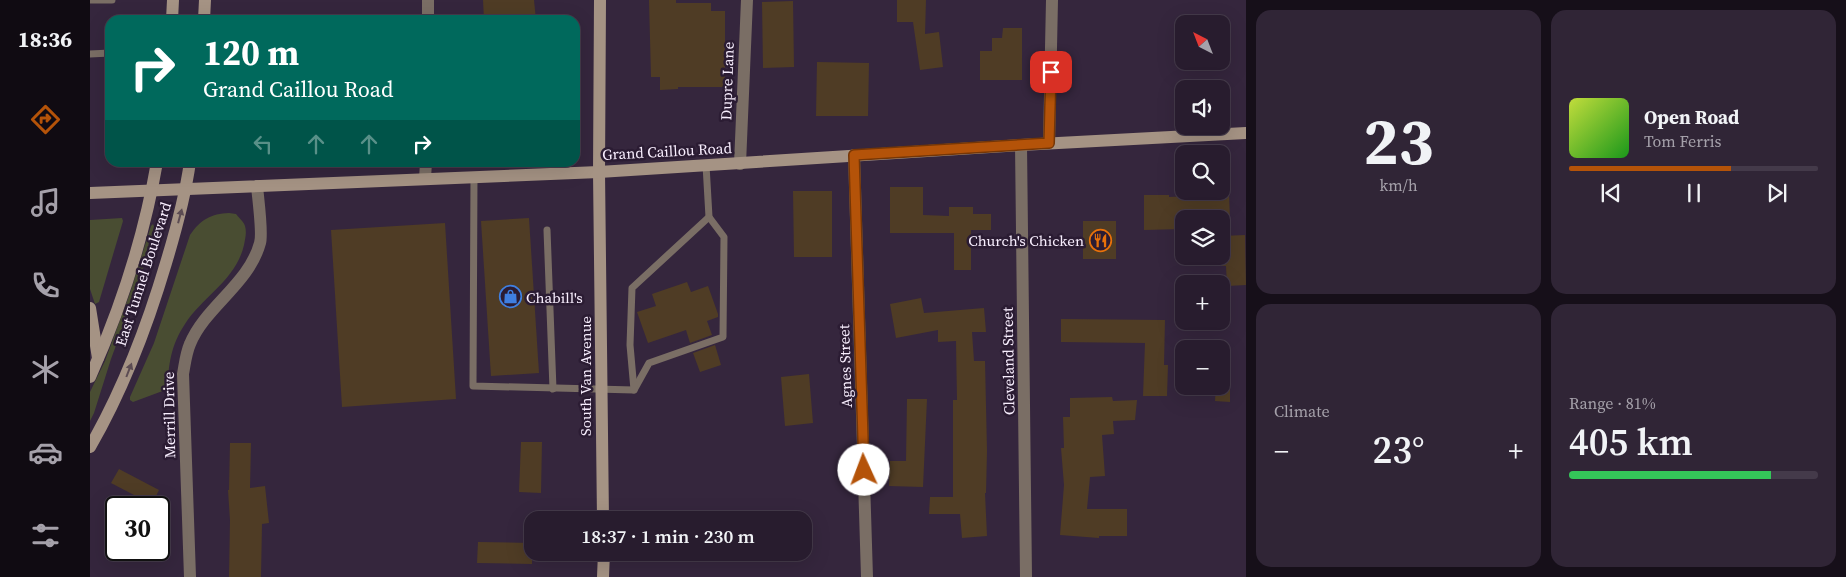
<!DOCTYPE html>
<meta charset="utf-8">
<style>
:root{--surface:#281c2e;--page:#302536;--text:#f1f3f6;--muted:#a5a1aa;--line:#443a4a;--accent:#b45309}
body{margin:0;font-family:"Source Serif 4",serif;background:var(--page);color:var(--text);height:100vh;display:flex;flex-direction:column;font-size:19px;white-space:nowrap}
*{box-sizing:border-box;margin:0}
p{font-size:16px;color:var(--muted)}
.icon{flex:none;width:28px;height:28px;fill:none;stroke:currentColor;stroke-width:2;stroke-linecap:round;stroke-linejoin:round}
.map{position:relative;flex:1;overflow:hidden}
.panel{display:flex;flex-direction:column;gap:10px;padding:10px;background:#160f19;width:600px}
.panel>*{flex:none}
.hud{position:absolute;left:15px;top:15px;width:475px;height:152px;border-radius:15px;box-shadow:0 5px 20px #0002,0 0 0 1px var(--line);background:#00695c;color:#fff;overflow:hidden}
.needle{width:32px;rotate:318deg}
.fabs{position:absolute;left:1085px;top:15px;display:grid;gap:10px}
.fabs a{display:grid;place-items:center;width:55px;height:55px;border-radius:10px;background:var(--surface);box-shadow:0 5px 20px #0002,0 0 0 1px var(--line);font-size:25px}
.speed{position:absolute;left:15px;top:496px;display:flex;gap:10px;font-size:25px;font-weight:700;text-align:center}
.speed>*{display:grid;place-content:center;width:65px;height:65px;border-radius:50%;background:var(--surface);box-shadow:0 5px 20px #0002,0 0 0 1px var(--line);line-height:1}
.speed .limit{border:2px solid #111;border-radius:8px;background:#fff;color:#111}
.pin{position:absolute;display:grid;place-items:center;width:42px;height:42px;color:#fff;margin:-21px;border-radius:10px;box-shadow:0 2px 8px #0006}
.me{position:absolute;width:55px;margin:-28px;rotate:358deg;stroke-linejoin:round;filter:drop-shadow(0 0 4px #0008)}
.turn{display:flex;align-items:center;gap:18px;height:105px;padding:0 15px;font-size:22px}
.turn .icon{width:65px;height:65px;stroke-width:2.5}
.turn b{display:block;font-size:35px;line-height:42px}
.lanes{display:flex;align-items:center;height:48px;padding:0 15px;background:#0003;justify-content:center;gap:25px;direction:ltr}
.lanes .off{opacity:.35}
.big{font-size:38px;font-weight:600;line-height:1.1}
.panel .card{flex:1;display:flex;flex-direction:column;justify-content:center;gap:8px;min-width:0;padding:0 18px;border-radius:15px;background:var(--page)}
.panel .dial{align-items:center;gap:0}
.dial b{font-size:65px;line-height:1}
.song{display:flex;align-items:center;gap:15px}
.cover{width:60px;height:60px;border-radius:8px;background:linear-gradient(135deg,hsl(70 70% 55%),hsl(120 70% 35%))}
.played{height:5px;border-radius:2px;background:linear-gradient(90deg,var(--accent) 65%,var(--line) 65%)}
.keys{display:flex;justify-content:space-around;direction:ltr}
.heat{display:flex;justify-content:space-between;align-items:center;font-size:28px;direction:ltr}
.charge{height:8px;border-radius:4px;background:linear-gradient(90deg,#34c759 81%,var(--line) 0)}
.panel .tiles{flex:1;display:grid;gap:10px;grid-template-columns:repeat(2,1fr)}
.trip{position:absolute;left:434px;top:511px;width:288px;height:50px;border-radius:15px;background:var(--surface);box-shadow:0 5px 20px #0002,0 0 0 1px var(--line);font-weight:600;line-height:50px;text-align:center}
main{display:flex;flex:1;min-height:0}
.tab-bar{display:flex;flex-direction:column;width:90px;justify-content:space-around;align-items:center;background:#100b12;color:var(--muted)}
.tab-bar .icon{width:35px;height:35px}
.tab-bar .current{color:var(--accent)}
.tab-bar b{font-size:22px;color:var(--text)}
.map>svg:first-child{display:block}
.green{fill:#494d32}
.building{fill:#4f3c25}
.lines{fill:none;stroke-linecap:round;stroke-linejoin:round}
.service{stroke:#7a6e65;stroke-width:7}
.minor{stroke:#7a6e65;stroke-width:12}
.secondary{stroke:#a59384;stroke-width:12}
.oneway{fill:#5c4c53}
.route-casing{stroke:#753606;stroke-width:12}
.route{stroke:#b45309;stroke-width:9}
.labels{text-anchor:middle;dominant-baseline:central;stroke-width:5;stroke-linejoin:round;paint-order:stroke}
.street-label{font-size:15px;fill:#f8eefe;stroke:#2b1c33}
.poi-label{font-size:15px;fill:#f8eefe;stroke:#2b1c33;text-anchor:end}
</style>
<main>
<nav class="tab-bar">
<b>18:36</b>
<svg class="icon current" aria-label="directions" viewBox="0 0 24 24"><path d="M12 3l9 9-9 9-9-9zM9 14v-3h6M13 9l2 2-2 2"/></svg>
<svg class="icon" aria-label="music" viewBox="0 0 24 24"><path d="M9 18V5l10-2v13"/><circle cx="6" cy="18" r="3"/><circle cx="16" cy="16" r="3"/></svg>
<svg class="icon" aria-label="phone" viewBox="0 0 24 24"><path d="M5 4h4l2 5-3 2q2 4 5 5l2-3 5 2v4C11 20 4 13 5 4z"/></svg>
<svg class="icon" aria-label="climate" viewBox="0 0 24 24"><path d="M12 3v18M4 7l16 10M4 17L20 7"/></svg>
<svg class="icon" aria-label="car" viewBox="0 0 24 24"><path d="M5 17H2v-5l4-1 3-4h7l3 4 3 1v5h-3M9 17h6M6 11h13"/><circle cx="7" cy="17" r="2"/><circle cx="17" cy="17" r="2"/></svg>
<svg class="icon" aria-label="filters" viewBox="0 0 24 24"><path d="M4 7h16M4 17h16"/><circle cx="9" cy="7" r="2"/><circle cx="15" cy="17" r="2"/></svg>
</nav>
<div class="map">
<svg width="1156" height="577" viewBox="0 0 1156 577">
<rect width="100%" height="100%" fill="#35263d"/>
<g class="green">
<path d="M139,213L146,214C149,218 154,222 155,226C157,233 155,239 154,245C146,280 113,296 95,324C81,345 78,365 78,389L43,402L40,400V397L64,343L100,235C111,219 121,214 139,213Z"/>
<path d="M32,218L33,221L9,302L5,304L0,289V220Z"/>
<path d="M63,224L65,229L45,294L21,359L4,413L0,421V392L15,361L40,293L61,226Z"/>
</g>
<g class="building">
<path d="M393,0H444L446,20H394Z"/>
<path d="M559,0H586V3H621V11H635V87H588V89L570,90V77H561Z"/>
<path d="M807,0H836L835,34L849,32L853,67L830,70L823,22H807Z"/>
<path d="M703,1L704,67L673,68L672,2Z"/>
<path d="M913,28H932V80H890V51H902V38H912Z"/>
<path d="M727,62L779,63L778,116H726Z"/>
<path d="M800,187H833V215L859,216V207H883V214H901V230H881V270H864V233H800Z"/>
<path d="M703,191H742V257H704Z"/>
<path d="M1139,194L1140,219H1094V229L1054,230V195H1079V197Z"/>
<path d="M439,218L449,373L401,376L391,221Z"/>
<rect x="993" y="221" width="33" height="38"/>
<path d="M355,223L366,399L252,407L241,230Z"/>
<path d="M1155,235L1156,285L1137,286L1136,266H1131V236Z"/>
<path d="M597,282L601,292L618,286L628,314V317L617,321L622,335L600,343L596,330L558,343L547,312L566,306L562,294Z"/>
<path d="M831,298L834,313L894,308L896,332H882L884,361H895L897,451L896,493H895L897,536L872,538L870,514H839L840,497H863V400H867L866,341L848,342V330L806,338L800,304Z"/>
<path d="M971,319L1075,320L1074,365H1078L1077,396H1053L1055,343L971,342Z"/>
<path d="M625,345L631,365L610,372L603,353Z"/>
<path d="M719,374L723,423L695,426L691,377Z"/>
<path d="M1126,386H1140V402L1125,401Z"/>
<path d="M1022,397L1023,401L1047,400L1045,420L1023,421L1024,434L1012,435L1015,476L1000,477L997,509H1037V536H1009V538L970,535L974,485L971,448H974L973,417H980V398Z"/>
<path d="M817,399H837L833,487L799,486L800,461H816Z"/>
<path d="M431,442H452L451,493L429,492Z"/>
<path d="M140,443H161L160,488L175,486L179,523L172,524L171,577H139L140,520L138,490H139Z"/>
<path d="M29,469L69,490L60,508H37L44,495L21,483Z"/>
<path d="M388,542L442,543V564L387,563Z"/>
</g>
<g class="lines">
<g class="service">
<path d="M0,0H22"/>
<path d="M0,54L20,53"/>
<path d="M384,177L383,386L544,390L559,363L633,337L634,237L619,217L616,165"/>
<path d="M457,230L463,389"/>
<path d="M544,390L540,345L542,288L619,217"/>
</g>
<g class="minor">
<path d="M338,20V0"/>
<path d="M959,143L962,0"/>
<path d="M931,145L936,577"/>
<path d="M764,155L777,577"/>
<path d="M650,164L657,0"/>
<path d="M335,179L336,162"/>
<path d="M100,577L93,374C95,363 96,353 100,344C115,307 159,284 170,243C173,234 168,198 167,186"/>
</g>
<g class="secondary">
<path d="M510,0L509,172L513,520"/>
<path d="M82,20L83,0"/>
<path d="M114,20L115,0"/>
<path d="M0,193L509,172L931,145L1156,133"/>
<path d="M0,308L8,358"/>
<path d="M0,377C31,308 54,237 67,162"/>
<path d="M0,447C34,388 57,327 76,263C86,230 95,197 100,162"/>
<path d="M513,577L514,552"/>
</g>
</g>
<defs><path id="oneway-solid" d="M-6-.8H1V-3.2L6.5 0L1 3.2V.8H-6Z" transform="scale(1.25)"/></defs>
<g class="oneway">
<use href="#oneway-solid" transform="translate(90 216) rotate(-75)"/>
<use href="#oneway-solid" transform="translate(39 370) rotate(-69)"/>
</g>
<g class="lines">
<defs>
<path id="route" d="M774,470L764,155L959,143L961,72"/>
</defs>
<use href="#route" class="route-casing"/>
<use href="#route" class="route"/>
</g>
<defs>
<symbol id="restaurant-ring" viewBox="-11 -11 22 22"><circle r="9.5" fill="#2b1c33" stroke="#e8710a" stroke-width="1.5"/><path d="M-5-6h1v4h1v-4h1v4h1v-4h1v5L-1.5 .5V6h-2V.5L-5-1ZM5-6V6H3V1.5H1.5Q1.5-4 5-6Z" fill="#e8710a"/></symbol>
<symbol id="shop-ring" viewBox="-11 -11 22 22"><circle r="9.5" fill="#2b1c33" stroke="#3f7fe0" stroke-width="1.5"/><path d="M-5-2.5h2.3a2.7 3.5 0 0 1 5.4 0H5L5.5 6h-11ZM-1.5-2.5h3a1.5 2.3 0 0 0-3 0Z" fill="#3f7fe0"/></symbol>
</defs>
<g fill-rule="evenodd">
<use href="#restaurant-ring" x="998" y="228" width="25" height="25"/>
<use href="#shop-ring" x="408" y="284" width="25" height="25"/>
</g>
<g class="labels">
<g class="street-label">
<text transform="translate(637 81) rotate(-88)">Dupre Lane</text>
<text transform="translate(577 151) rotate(-3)">Grand Caillou Road</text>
<text transform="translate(53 274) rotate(-72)">East Tunnel Boulevard</text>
<text transform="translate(918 361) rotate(-91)">Cleveland Street</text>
<text transform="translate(755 366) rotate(-92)">Agnes Street</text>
<text transform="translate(495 376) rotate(-90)">South Van Avenue</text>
<text transform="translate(79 415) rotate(-91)">Merrill Drive</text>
</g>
<g class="poi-label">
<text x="994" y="240">Church's Chicken</text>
<text x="436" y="297" text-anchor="start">Chabill's</text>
</g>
</g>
</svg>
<div class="fabs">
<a><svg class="needle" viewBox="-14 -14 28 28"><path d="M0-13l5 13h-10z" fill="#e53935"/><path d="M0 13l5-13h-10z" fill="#a5a1aa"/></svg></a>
<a><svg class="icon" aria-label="sound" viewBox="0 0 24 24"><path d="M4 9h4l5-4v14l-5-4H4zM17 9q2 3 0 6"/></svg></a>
<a><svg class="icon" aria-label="search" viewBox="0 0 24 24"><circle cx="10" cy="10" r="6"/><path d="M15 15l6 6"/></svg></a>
<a><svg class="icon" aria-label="layers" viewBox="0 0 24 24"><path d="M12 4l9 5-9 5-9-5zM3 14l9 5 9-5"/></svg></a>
<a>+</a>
<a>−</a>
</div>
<div class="speed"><div class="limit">30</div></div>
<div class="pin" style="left:961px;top:72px;background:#d93025"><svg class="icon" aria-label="arrive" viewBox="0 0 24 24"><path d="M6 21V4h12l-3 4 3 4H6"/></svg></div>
<svg class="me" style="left:774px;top:470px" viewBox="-20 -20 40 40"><circle r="19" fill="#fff"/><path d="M0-13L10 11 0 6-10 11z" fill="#b45309"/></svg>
<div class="trip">18:37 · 1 min · 230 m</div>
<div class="hud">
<div class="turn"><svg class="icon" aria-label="right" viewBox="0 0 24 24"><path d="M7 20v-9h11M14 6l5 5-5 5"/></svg><div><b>120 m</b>Grand Caillou Road</div></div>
<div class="lanes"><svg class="icon off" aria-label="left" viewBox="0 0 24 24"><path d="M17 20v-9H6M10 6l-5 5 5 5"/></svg><svg class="icon off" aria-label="ahead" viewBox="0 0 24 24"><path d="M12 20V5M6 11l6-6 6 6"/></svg><svg class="icon off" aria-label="ahead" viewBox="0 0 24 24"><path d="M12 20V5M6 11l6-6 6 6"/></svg><svg class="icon" aria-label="right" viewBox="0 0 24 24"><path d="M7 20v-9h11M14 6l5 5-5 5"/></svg></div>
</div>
</div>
<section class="panel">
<div class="tiles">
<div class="card dial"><b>23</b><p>km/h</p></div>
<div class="card">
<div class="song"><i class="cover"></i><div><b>Open Road</b><p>Tom Ferris</p></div></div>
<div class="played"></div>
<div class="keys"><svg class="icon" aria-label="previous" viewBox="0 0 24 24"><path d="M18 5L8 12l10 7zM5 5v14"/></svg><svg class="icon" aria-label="pause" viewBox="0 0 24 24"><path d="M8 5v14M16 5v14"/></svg><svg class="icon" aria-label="next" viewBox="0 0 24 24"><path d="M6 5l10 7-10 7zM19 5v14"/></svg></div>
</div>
<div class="card"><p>Climate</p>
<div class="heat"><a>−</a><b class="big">23°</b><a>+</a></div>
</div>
<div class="card"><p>Range · 81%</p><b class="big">405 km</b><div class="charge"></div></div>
</div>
</section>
</main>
